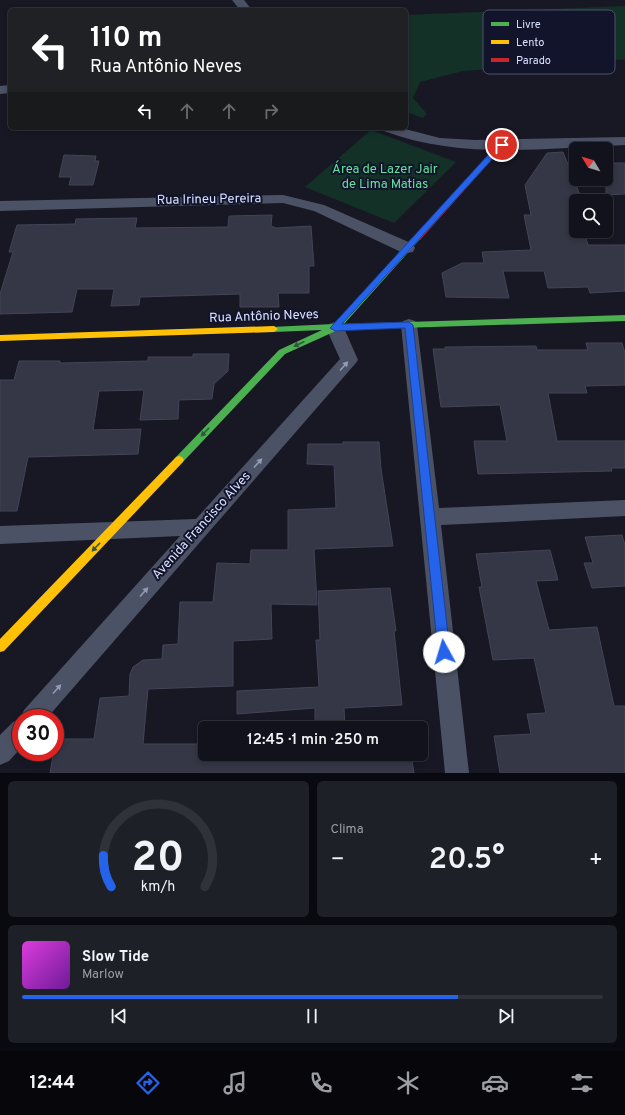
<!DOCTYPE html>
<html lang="pt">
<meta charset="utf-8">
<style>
:root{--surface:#11121b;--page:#1e2028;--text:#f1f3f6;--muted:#9c9ea3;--line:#30323a;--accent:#2563eb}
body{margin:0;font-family:Overpass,sans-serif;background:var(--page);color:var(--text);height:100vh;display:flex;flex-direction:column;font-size:15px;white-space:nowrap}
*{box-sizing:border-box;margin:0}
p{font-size:13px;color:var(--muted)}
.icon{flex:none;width:22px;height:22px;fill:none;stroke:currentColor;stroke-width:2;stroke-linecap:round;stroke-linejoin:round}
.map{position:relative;height:773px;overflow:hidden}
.side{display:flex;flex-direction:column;gap:8px;padding:8px;background:#090a0f;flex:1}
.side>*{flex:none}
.guide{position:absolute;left:8px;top:8px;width:400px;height:122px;border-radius:6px;box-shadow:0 2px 6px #0003,0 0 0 1px var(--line);background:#202124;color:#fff;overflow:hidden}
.needle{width:26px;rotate:308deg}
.fabs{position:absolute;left:569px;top:142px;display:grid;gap:8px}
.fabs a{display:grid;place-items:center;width:44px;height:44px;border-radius:6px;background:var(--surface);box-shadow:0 2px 6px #0003,0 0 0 1px var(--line);font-size:20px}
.speed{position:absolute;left:12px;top:709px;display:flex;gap:8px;font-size:20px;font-weight:700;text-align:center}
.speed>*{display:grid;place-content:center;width:52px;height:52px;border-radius:50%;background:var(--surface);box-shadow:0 2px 6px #0003,0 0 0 1px var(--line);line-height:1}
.speed .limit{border:6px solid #d22;background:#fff;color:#111}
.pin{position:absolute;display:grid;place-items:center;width:34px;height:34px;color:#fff;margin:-17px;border:2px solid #fff;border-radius:50%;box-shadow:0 1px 4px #0007}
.me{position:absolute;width:44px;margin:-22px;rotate:354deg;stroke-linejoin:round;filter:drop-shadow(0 0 3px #0008)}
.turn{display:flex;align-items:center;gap:14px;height:84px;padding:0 16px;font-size:18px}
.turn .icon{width:52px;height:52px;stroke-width:2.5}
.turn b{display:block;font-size:28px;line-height:34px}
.lanes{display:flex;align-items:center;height:38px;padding:0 16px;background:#0003;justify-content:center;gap:20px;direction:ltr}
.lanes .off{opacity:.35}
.big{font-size:30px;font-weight:600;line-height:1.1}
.side .card{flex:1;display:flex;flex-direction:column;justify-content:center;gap:6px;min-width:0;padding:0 14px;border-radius:6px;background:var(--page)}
.side .dial{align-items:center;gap:0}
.dial svg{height:104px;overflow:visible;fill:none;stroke:var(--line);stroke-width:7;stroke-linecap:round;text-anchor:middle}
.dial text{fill:var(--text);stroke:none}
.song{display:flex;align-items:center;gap:12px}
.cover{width:48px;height:48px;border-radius:6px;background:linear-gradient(135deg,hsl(300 70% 55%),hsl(280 70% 35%))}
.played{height:4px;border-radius:2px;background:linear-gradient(90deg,var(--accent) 75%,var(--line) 75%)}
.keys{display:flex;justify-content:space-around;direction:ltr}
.heat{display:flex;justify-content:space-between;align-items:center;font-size:22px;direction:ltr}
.side .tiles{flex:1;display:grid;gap:8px;grid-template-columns:1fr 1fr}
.card:last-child{grid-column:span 2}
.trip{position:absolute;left:198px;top:721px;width:230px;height:40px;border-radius:6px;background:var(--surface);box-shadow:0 2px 6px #0003,0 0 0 1px var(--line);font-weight:600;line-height:40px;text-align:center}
.tab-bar{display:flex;height:64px;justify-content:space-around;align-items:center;background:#07070b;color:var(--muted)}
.tab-bar .icon{width:28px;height:28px}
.tab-bar .selected{color:var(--accent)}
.tab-bar b{font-size:18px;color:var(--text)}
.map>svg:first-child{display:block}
.green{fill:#143128}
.building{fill:#353746;stroke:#424458}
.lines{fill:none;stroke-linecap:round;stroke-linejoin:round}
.street{fill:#4c5265;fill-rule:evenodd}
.fast{fill:#4caf50;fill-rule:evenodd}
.slow{fill:#ffc107;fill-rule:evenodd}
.jam{fill:#c62828;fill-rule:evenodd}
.oneway{fill:#2c5a3b}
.oneway2{fill:#939ab2}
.route{fill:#2563eb;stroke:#184099}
.labels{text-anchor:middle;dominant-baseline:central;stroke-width:4;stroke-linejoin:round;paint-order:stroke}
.park-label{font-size:13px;fill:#63e29c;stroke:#11142a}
.street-label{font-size:13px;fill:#dae1ff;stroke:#11142a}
.key{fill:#11142a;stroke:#4d526a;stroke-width:1}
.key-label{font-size:11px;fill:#dae1ff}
</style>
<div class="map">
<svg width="625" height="773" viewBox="0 0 625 773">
<rect width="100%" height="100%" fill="#171824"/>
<g class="green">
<path d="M625,6V60L582,58L534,66L463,71L420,82L413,98L427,114L423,118L406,112V15Z"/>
<path d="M371,130L456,162L394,223L305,187Z"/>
</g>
<g class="building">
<path d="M563,152L580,195L576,196L577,201H574L576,207V231H584L588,245H625V291L590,293L588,287L548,288L544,271H503L509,298L446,297L442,273L462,263H484L482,252L531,250L524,215H531L525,185L547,153Z"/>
<path d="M64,155L96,156L95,161H99L93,185H69L71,177H59Z"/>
<path d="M606,163H625V194L606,195Z"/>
<path d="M272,215L271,226L276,228L311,226L314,266H309V293H278L279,307H240V294L140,297L139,305L111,306L114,289H77L72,312L0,314V294L13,252H9L17,225L75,224L76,219L137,218L135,228L228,227L229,216Z"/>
<path d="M586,343H622L625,353V385L585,386L587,393H548L557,441H625V468H611L612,471L478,474L474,441H507L500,405L441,407L433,349H445V347L536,346L537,350H588Z"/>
<path d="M193,354H229L228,371L214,384L212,399L179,400L178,419L140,420L144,390L99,391L93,430L141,429L138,454L28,457L17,511H0V380H14L19,361H60V363L148,361V357H193Z"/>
<path d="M343,442H379L381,469L393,546L314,549L317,605L271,604L272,639L233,641V686L148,689L143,744H205V754L228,755L411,754L414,773H50L56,739H94L100,698L129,696L130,674L133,667L143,660L162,659L163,645L178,644L180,602H213L217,563L250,564L251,550H288V510L336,508L334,465L307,464L308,444H343Z"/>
<path d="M622,535L625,545V586L592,588L584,563H593L585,537Z"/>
<path d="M550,550L558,580L536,581L549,630L597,627L614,706H625V773H500L494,736L531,734L527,714L546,713L534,658L493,660L479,587H482L476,554Z"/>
<path d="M390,588L396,631H394L402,705L344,708L345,728H315V708L237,714V691L319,687L316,640H320L318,591Z"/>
</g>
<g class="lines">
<g class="street">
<path d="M232,0H244L252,10H240Z"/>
<path d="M10,85V93L0,94V86Z"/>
<path d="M382,128H401L440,138L475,140L625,137V145C546,148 459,160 384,131Z"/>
<path d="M283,195L324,205L413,244L415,248L413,252L407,253L401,252L314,211L283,203L0,211V201Z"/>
<path d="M409,319L415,321L417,325L439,508L625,500V516L441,525L469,773H445L401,325L403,321Z"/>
<path d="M335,322L341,324L344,328L358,360L355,364L47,718H21V748L9,761L0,765V735L13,722L20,719L24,710L180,536L0,544V526L196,519L340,359L326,328L329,324Z"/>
</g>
<path class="fast" d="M414,236H420L421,238L344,324L625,315V321L338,330L285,354L182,463H176L174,460L176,457L279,350L322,330L274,332L271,331L270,329L271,327L334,324Z"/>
<g class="slow">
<path d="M274,326L278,329L274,332L0,341V335Z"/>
<path d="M179,456L182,457L184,460L182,463L4,651L0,652V639L176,457Z"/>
</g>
<path class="jam" d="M502,143L504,144V146L420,240H414L413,238L414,236L500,144Z"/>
</g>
<defs><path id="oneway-solid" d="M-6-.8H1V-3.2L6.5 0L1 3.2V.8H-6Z"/></defs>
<g class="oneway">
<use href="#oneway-solid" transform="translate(299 344) rotate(155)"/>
<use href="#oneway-solid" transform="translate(205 432) rotate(134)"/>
<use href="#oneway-solid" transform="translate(96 547) rotate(134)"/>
</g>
<g class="oneway2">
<use href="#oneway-solid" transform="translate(344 366) rotate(-48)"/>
<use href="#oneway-solid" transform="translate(258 463) rotate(-48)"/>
<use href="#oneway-solid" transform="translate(144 592) rotate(-48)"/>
<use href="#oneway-solid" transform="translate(57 689) rotate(-48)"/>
</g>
<path class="route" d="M499,143L505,145L342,324L409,322L413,325L450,652L448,656L444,658L440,656L438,652L405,328L335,331L330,328Z"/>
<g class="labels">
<g class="park-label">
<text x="385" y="170">Área de Lazer Jair<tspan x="385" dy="15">de Lima Matias</tspan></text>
</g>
<g class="street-label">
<text transform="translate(209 200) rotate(-1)">Rua Irineu Pereira</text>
<text transform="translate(264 317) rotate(-2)">Rua Antônio Neves</text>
<text transform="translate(202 526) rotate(-48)">Avenida Francisco Alves</text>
</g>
</g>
<rect x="483" y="10" width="132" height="64" rx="6" class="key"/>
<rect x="491" y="22" width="18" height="4" fill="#4caf50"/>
<rect x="491" y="40" width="18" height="4" fill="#ffc107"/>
<rect x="491" y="58" width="18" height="4" fill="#c62828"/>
<g class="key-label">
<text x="516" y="28">Livre</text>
<text x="516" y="46">Lento</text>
<text x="516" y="64">Parado</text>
</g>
</svg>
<div class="fabs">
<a><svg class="needle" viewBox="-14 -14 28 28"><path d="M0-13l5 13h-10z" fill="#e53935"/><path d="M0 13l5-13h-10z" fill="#9c9ea3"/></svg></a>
<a><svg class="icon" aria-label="search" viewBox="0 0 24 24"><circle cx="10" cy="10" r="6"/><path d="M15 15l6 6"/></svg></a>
</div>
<div class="speed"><div class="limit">30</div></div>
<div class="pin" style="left:502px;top:145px;background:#d93025"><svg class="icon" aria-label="arrive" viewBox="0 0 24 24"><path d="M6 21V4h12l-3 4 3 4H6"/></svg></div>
<svg class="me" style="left:444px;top:652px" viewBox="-20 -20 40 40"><circle r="19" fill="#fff"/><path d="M0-13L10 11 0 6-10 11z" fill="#2563eb"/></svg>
<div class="trip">12:45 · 1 min · 250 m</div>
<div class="guide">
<div class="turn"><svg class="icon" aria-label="left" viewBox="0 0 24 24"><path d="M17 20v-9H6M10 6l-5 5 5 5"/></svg><div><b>110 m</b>Rua Antônio Neves</div></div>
<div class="lanes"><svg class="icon" aria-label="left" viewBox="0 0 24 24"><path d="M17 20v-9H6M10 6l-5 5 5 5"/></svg><svg class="icon off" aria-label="ahead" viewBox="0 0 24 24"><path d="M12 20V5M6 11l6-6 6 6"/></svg><svg class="icon off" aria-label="ahead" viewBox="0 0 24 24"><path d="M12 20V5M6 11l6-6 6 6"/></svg><svg class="icon off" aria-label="right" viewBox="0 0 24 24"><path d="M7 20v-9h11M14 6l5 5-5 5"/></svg></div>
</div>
</div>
<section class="side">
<div class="tiles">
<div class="card dial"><svg viewBox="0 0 100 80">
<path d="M14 69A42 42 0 1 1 86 69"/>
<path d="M14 69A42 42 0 0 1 8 45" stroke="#2563eb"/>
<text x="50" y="56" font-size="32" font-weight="700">20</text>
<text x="50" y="72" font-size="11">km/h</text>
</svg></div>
<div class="card"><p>Clima</p>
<div class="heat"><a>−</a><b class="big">20.5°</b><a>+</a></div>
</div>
<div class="card">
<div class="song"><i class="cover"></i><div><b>Slow Tide</b><p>Marlow</p></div></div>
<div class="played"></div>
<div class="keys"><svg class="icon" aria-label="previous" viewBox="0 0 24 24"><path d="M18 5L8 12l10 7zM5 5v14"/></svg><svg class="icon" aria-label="pause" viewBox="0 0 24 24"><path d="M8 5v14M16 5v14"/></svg><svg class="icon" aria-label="next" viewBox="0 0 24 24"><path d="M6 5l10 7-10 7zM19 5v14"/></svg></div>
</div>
</div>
</section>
<nav class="tab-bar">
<b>12:44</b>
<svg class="icon selected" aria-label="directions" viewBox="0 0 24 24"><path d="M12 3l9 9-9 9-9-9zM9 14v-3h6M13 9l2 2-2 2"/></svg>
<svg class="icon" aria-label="music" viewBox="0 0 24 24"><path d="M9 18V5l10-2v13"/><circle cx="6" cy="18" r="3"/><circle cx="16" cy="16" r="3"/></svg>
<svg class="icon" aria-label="phone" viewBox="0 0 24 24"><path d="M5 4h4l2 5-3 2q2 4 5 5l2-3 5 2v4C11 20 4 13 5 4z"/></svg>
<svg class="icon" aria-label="climate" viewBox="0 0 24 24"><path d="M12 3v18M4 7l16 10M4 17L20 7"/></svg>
<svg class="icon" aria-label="car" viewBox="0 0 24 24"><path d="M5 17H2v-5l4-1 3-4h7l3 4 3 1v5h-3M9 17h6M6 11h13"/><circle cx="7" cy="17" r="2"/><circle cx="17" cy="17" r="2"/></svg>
<svg class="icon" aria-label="filters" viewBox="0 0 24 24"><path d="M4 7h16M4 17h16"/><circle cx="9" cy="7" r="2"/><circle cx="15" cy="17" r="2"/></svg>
</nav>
